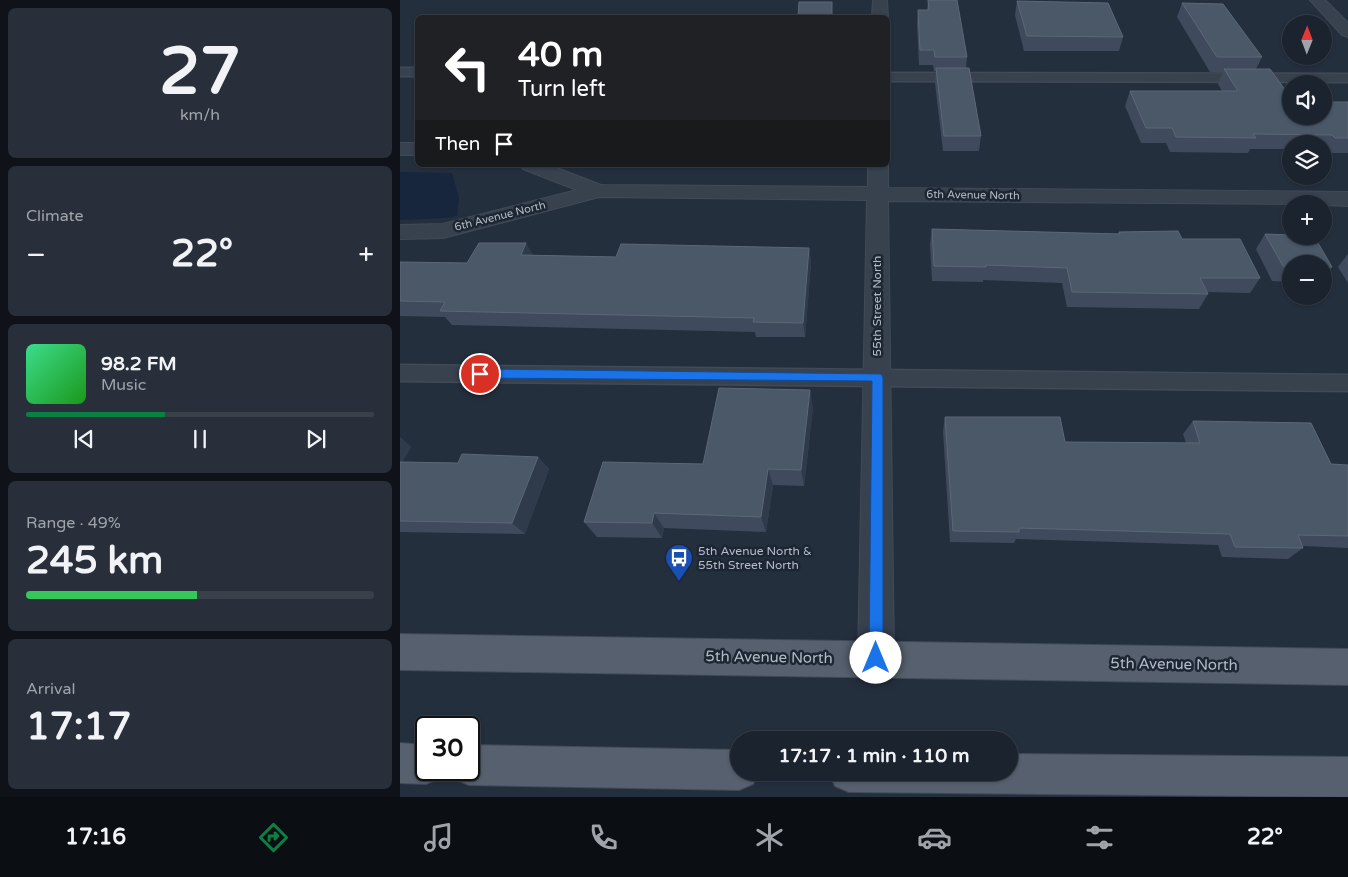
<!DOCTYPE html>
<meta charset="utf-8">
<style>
:root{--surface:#1b232e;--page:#282f3a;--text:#f1f3f6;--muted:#a0a4aa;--line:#39404a;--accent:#0b8043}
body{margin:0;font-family:"Varela Round",sans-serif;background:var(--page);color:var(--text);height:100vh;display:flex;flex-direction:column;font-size:19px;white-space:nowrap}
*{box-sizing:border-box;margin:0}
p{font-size:16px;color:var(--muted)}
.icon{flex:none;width:28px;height:28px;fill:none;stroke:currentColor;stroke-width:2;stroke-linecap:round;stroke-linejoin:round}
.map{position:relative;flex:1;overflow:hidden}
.panel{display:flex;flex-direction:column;gap:8px;padding:8px;background:#0f1319;width:400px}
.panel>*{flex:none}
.top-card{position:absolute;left:15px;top:15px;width:475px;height:152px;border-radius:8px;box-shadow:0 1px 4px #0004,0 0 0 1px var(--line);background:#202124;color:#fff;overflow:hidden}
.needle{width:32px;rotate:1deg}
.tools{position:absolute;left:882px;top:15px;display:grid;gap:10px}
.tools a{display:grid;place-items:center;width:50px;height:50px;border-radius:50%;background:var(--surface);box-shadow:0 1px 4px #0004,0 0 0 1px var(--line);font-size:25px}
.speed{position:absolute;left:15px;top:716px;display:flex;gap:10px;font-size:25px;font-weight:700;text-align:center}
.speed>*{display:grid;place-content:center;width:65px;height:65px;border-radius:50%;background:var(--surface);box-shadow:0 1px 4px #0004,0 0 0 1px var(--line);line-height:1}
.speed .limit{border:2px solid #111;border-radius:8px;background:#fff;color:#111}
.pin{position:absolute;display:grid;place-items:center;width:42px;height:42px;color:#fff;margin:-21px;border:2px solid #fff;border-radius:50%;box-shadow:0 1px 5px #0007}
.me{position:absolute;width:55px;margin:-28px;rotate:0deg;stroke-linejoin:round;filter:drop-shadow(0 0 4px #0008)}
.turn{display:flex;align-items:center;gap:18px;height:105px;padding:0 20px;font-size:22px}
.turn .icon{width:65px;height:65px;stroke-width:2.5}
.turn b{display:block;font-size:35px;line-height:42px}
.then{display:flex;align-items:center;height:48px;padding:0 20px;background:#0003;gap:10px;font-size:19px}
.big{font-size:38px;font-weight:700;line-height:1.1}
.panel .tile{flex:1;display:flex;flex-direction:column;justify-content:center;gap:8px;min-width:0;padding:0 18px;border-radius:8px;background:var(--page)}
.panel .dial{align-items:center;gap:0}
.dial b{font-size:65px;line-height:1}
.song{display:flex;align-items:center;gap:15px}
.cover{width:60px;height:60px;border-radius:8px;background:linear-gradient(135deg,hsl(150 70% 55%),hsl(120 70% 35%))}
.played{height:5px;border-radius:2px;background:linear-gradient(90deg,var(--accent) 40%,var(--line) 40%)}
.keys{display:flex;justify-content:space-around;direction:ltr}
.heat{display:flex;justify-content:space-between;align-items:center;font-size:28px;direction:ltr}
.charge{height:8px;border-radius:4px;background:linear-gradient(90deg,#34c759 49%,var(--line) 0)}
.trip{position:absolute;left:330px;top:731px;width:288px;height:50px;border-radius:25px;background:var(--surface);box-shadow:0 1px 4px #0004,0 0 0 1px var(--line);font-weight:700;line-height:50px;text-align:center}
.tab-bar{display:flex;height:80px;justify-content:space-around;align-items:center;background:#0b0e12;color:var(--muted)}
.tab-bar .icon{width:35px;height:35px}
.tab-bar .active{color:var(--accent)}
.tab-bar b{font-size:22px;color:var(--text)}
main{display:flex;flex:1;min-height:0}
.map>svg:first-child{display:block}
.water{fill:#17263c}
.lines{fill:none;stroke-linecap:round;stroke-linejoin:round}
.lane-casing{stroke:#414a57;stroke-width:3}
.street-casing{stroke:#414a57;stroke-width:2}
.primary-casing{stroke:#414a57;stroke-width:2}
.lane{fill:#38414e;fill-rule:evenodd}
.street{fill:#38414e;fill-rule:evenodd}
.primary{fill:#56606e;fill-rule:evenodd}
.wall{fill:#3f4b5c}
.shaded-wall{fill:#2f3b4b}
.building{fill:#4b5868;stroke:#5c6777}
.route{fill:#1a73e8;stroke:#114b97}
.labels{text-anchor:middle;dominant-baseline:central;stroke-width:5;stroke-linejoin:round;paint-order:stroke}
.far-street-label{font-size:11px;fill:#b4bcc9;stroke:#1d2633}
.street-label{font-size:12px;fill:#b4bcc9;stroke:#1d2633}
.poi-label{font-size:12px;fill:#b4bcc9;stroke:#1d2633;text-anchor:start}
.near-street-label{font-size:15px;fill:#b4bcc9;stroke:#1d2633}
</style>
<main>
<section class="panel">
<div class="tile dial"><b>27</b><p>km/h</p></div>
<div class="tile"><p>Climate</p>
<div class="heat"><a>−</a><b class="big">22°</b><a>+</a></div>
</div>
<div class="tile">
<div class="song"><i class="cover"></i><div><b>98.2 FM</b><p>Music</p></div></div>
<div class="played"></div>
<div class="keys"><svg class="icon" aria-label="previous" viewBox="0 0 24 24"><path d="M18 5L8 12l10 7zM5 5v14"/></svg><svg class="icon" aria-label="pause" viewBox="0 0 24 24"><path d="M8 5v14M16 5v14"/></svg><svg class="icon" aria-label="next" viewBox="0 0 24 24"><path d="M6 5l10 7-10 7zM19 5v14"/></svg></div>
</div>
<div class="tile"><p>Range · 49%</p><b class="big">245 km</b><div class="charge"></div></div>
<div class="tile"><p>Arrival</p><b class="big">17:17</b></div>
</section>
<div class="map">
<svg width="948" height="797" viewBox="0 0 948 797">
<rect width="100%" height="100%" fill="#242f3e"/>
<path class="water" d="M0,172L52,173L59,198L57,216L47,218L0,220Z"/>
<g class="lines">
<defs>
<g id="lane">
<rect x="0" y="68" width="18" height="8"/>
<path d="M488,73L948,74V82L488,81Z"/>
<path d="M0,365L948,375V391L0,381Z"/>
</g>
<g id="street">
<path d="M473,0H487L488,18H472Z"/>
<path d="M910,0H925L948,23V37L942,35Z"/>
<rect x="0" y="143" width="18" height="12"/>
<path d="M488,164V188L948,192V206L924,205V204L488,201L494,658L489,671L476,676L463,671L458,658L467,200L199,197L43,238L0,239V225L43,224L177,190L123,169L120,165H149L201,185L468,187V165Z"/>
</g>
<g id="primary">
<path d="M0,634L948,649V685L0,670Z"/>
<path d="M0,743L26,745V770H43L40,778L26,784L0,783Z"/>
<path d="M69,745L339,750V772H358L353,784L339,790L69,785L55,779L51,770H69Z"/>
<path d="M609,754L948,757V797L449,792L435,786L429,772H609Z"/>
</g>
</defs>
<use href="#lane" class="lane-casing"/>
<use href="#street" class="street-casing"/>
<use href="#primary" class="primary-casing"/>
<use href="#lane" class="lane"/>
<use href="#street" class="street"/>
<use href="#primary" class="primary"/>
</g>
<g class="wall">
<path d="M528,0L567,57L566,68L581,136L579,151H543L535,83L536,71H534L533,65H519L517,24L518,10H527Z"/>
<path d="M617,1L723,37L719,51H624L615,15Z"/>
<path d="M782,3L862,57L856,69L891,116L948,102V153H925L924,151V144H891V149H850L848,153L770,152L766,143H741L725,106L730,91H822L818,84L823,72H810L777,17Z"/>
<path d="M532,229L718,234L719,232L782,239L860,278L850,293L807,292L808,294L799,309L667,307L662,283L583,280V282L532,281L530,244Z"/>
<path d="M865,234L932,267L924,279V264H891V282L872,281L856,249Z"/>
<path d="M409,248L411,263L405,337H356L355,332L52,325L45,317L0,316V262L67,263L133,255L216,257Z"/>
<path d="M948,254V283L938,267Z"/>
<path d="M413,407L404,486L373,485L366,532L264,528L262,538L197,537L184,522L303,464Z"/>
<path d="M545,417L665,442L786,443L783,434L793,421L931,464L948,465V548L903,546V548L888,559L822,557L818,545L616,539L614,543L550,542L543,431Z"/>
<path d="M0,437L11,447L2,462L58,463L138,457L149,469L125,534L0,532Z"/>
</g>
<g class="shaded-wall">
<path d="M126,243L135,258L121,255Z"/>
<path d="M409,248L411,263L405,337L403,323Z"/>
<path d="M410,390L413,407L404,486L401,470Z"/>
<path d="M0,437L11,447L0,466Z"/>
<path d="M138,457L149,469L125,534L112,523Z"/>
<path d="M368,469L373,485L366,532L361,517Z"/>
<path d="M254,513L264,528L262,538L252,523Z"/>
</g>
<g class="building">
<path d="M528,0H557L567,57H535L534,50H520L518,10H529Z"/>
<path d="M617,1L708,3L723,37L627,36Z"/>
<path d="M399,2H432V18H398Z"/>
<path d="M782,3L823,4L862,57H817Z"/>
<path d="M536,68H569L581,136H544Z"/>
<path d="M824,69H870L891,98V116H924V102H948V138H935L932,135L853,134L856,138L776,137L772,128H746L730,91H838Z"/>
<path d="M532,229L720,234L719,232L778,231L782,239H840L860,278H800L808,294L672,292L667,268L586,265V267L534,266Z"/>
<path d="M865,234L891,235V236H914L932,267H924V264H891V267L883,266Z"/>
<path d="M79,243H126L121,255L216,257L221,244L409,248L403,323L353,322L354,318L40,311L45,302L0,301V262L67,263Z"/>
<path d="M319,388L410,390L401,470L368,469L361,517L254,513L252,523L184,522L203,462L303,464Z"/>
<path d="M545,417H660L665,442L800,443L793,421L911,423L931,464L948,465V536L898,535L903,548L835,547L830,534L619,528V532L553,531Z"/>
<path d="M62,454L138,457L112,523L0,521V462L58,463Z"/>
</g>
<path class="route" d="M80,369L481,374L483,377V658L481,663L476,665L471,663L469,658L472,381L80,378L74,374Z"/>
<defs>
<symbol id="bus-pin" viewBox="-11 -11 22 30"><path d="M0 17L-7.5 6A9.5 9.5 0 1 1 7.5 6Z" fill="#1a4fb4" stroke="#1d2633"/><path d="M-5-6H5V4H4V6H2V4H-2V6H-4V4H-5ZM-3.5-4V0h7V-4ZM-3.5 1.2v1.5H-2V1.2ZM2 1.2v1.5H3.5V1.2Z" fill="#fff"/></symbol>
</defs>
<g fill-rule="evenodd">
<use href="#bus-pin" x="263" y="542" width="32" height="43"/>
</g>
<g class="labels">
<g class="far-street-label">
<text transform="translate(573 195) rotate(1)">6th Avenue North</text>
<text transform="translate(100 216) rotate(-14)">6th Avenue North</text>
</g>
<g class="street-label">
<text transform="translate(477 306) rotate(-90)">55th Street North</text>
</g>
<g class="poi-label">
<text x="298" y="551">5th Avenue North &amp;<tspan x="298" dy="14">55th Street North</tspan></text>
</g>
<g class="near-street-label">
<text transform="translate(369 657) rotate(1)">5th Avenue North</text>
<text transform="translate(774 664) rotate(1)">5th Avenue North</text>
</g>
</g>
</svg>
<div class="tools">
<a><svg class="needle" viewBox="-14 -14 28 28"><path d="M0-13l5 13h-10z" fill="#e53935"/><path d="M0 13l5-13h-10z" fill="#a0a4aa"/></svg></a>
<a><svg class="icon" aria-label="sound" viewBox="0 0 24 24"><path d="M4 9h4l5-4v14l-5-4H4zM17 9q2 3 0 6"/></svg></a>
<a><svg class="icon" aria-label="layers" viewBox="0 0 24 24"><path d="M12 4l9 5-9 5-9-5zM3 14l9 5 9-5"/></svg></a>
<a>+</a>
<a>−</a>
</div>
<div class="speed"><div class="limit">30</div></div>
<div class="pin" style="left:80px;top:374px;background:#d93025"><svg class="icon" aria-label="arrive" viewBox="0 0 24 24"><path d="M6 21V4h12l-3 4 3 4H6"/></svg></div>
<svg class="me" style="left:476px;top:658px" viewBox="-20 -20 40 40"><circle r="19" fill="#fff"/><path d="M0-13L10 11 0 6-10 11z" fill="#1a73e8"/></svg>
<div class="trip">17:17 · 1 min · 110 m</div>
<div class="top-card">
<div class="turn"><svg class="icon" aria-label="left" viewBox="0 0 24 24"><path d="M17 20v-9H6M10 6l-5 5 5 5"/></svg><div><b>40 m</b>Turn left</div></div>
<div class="then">Then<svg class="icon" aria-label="arrive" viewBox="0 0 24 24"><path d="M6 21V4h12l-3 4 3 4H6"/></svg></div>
</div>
</div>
</main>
<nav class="tab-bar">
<b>17:16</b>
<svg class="icon active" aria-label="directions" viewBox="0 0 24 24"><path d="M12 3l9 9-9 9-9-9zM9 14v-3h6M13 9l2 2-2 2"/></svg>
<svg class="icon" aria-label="music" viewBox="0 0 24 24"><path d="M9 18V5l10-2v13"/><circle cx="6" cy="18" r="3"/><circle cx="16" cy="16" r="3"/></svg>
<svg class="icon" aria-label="phone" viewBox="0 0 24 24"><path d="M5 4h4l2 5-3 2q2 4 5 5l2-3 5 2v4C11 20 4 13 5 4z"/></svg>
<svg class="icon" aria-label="climate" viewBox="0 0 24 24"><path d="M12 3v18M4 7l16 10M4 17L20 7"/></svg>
<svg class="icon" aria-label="car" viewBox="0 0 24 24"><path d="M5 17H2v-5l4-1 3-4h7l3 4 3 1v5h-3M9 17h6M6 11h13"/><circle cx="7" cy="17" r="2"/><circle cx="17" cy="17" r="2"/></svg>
<svg class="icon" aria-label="filters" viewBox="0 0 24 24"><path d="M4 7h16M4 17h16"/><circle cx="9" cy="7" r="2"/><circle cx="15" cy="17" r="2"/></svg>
<b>22°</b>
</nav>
